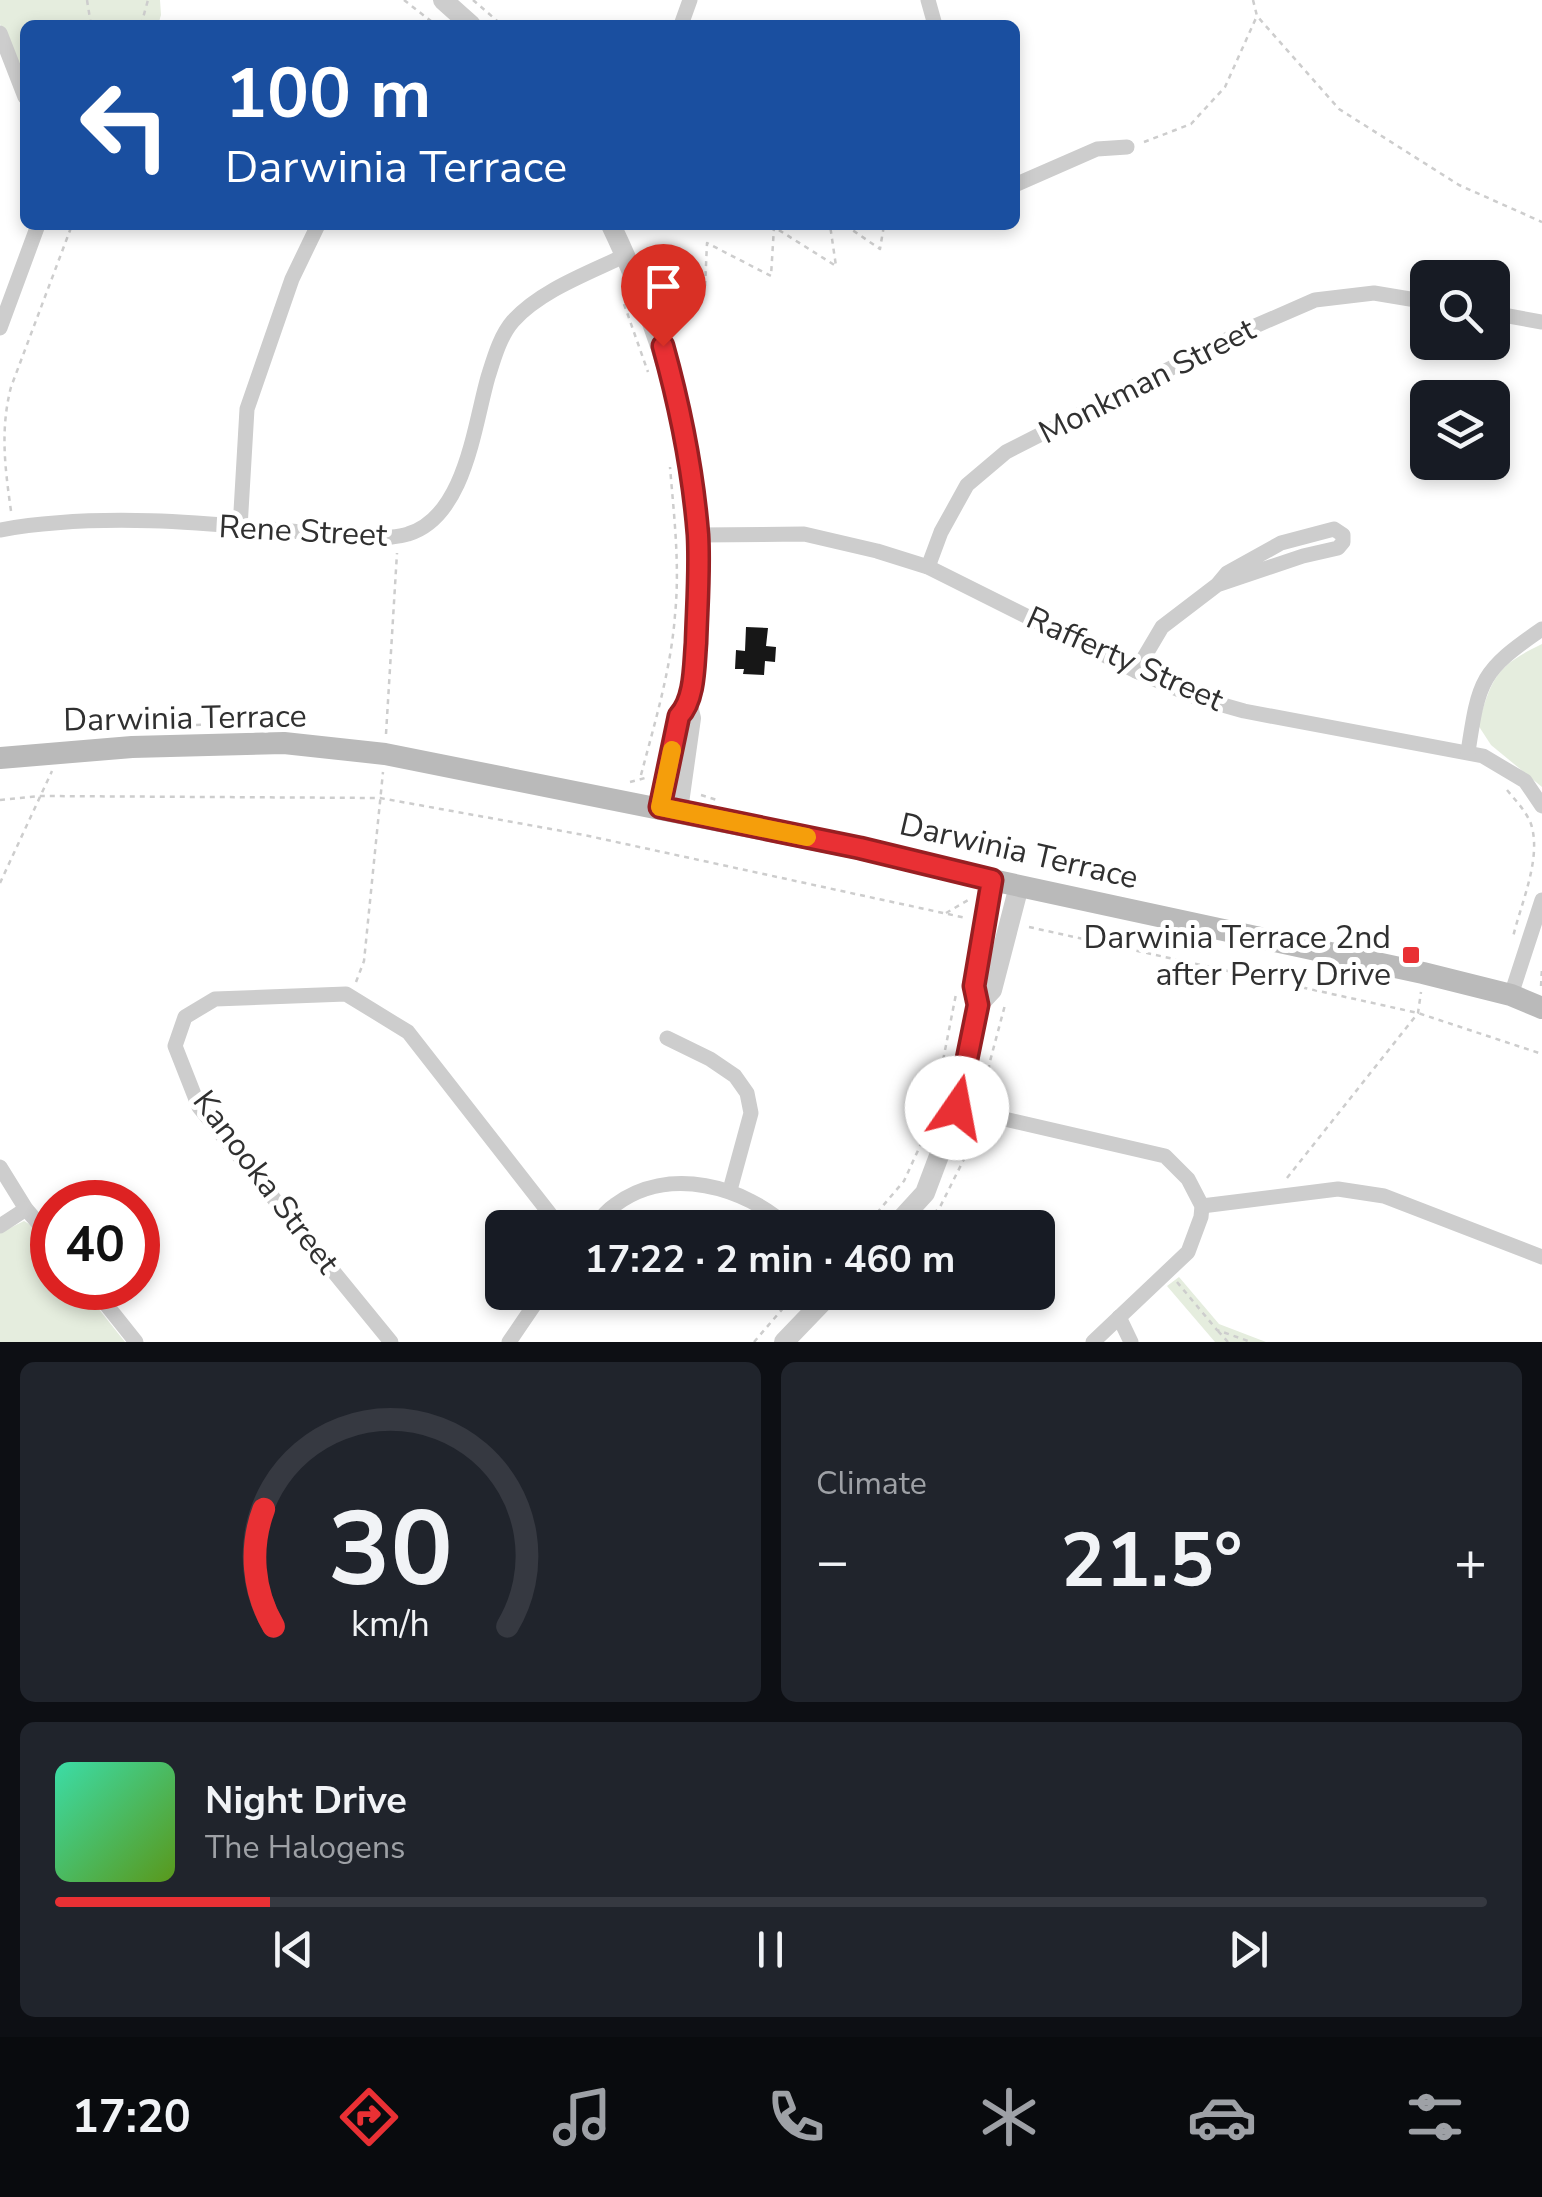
<!DOCTYPE html>
<meta charset="utf-8">
<style>
:root{--surface:#171b24;--page:#20242c;--text:#f1f3f6;--muted:#9ea1a6;--line:#363941;--accent:#e93034}
body{margin:0;font-family:"Nunito Sans",sans-serif;background:var(--page);color:var(--text);height:100vh;display:flex;flex-direction:column;font-size:38px;white-space:nowrap}
*{box-sizing:border-box;margin:0}
p{font-size:32px;color:var(--muted)}
.icon{flex:none;width:55px;height:55px;fill:none;stroke:currentColor;stroke-width:2;stroke-linecap:round;stroke-linejoin:round}
.map{position:relative;height:1342px;overflow:hidden}
.side{display:flex;flex-direction:column;gap:20px;padding:20px;background:#0d0f14;flex:1}
.side>*{flex:none}
.top-card{position:absolute;left:20px;top:20px;width:1000px;height:210px;border-radius:15px;box-shadow:0 5px 15px #0003;background:#1a4fa0;color:#fff;overflow:hidden}
.fabs{position:absolute;left:1410px;top:260px;display:grid;gap:20px}
.fabs a{display:grid;place-items:center;width:100px;height:100px;border-radius:15px;background:var(--surface);box-shadow:0 5px 15px #0003;font-size:50px}
.speed{position:absolute;left:30px;top:1180px;display:flex;gap:20px;font-size:50px;font-weight:700;text-align:center}
.speed>*{display:grid;place-content:center;width:130px;height:130px;border-radius:50%;background:var(--surface);box-shadow:0 5px 15px #0003;line-height:1}
.speed .limit{border:15px solid #d22;background:#fff;color:#111}
.pin{position:absolute;display:grid;place-items:center;width:85px;height:85px;color:#fff;margin:-102px -42px;border-radius:50% 50% 50% 0;rotate:-45deg;box-shadow:0 0 10px #0007}
.pin .icon{rotate:45deg}
.me{position:absolute;width:110px;margin:-55px;rotate:12deg;stroke-linejoin:round;filter:drop-shadow(0 0 8px #0008)}
.turn{display:flex;align-items:center;gap:35px;height:210px;padding:0 40px;font-size:45px}
.turn .icon{width:130px;height:130px;stroke-width:2.5}
.turn b{display:block;font-size:70px;line-height:85px}
.big{font-size:75px;font-weight:700;line-height:1.1}
.side .widget{flex:1;display:flex;flex-direction:column;justify-content:center;gap:15px;min-width:0;padding:0 35px;border-radius:15px;background:var(--page)}
.side .dial{align-items:center;gap:0}
.dial svg{height:260px;overflow:visible;fill:none;stroke:var(--line);stroke-width:7;stroke-linecap:round;text-anchor:middle}
.dial text{fill:var(--text);stroke:none}
.song{display:flex;align-items:center;gap:30px}
.cover{width:120px;height:120px;border-radius:15px;background:linear-gradient(135deg,hsl(160 70% 55%),hsl(90 70% 35%))}
.played{height:10px;border-radius:5px;background:linear-gradient(90deg,var(--accent) 15%,var(--line) 15%)}
.keys{display:flex;justify-content:space-around;direction:ltr}
.heat{display:flex;justify-content:space-between;align-items:center;font-size:55px;direction:ltr}
.side .tiles{flex:1;display:grid;gap:20px;grid-template-columns:1fr 1fr}
.widget:last-child{grid-column:span 2}
.trip{position:absolute;left:485px;top:1210px;width:570px;height:100px;border-radius:15px;background:var(--surface);box-shadow:0 5px 15px #0003;font-weight:700;line-height:100px;text-align:center}
.dock{display:flex;height:160px;justify-content:space-around;align-items:center;background:#090b0e;color:var(--muted)}
.dock .icon{width:70px;height:70px}
.dock .active{color:var(--accent)}
.dock b{font-size:45px;color:var(--text)}
.map>svg:first-child{display:block}
.green{fill:#e5edde}
.building{fill:#171717}
.lines{fill:none;stroke-linecap:round;stroke-linejoin:round}
.path{stroke:#cdcdcd;stroke-width:2.5;stroke-dasharray:5 5;stroke-linecap:butt}
.minor{stroke:#cdcdcd;stroke-width:15}
.tertiary{stroke:#cdcdcd;stroke-width:20}
.secondary{stroke:#bababa;stroke-width:22}
.route-casing{stroke:#971f22;stroke-width:25}
.route{stroke:#e93034;stroke-width:18}
.slow{stroke:#f59e0b;stroke-width:18}
.poi-dot{fill:#e93034;stroke:#fff;stroke-width:4}
.labels{text-anchor:middle;dominant-baseline:central;stroke-width:10;stroke-linejoin:round;paint-order:stroke}
.street-label{font-size:32px;fill:#303030;stroke:#fff}
.poi-label{font-size:32px;fill:#303030;stroke:#fff;text-anchor:end}
</style>
<div class="map">
<svg width="1542" height="1342" viewBox="0 0 1542 1342">
<rect width="100%" height="100%" fill="#fff"/>
<g class="green">
<path d="M0,0H160L161,15L158,25H25V87L0,24Z"/>
<path d="M1542,644V787L1491,745L1478,725C1492,677 1496,666 1542,644Z"/>
<path d="M24,1221C53,1238 52,1258 52,1288H82L125,1342H0V1233Z"/>
<path d="M1179,1277L1219,1324L1266,1342H1215L1167,1286Z"/>
</g>
<path class="building" d="M746,627L768,628L766,646L776,647L775,662L765,661L764,675L743,674L744,669H735L736,650L745,651Z"/>
<g class="lines">
<g class="path">
<path d="M87,0L91,25"/>
<path d="M404,0L436,25"/>
<path d="M473,0L502,25"/>
<path d="M1253,0L1257,16L1339,109L1459,185L1542,222"/>
<path d="M141,25L148,0"/>
<path d="M1144,142L1191,124L1225,87L1256,18"/>
<path d="M845,225L880,249L884,225"/>
<path d="M647,262L661,256L705,287L707,243L771,276L774,227L836,266L830,225"/>
<path d="M624,304L648,372"/>
<path d="M11,511C5,468 0,430 11,387L72,225"/>
<path d="M196,725L283,722"/>
<path d="M386,734L397,553"/>
<path d="M641,775C655,722 671,669 675,615C680,565 674,516 670,467"/>
<path d="M630,782L645,778"/>
<path d="M1507,790C1516,801 1526,811 1531,824C1542,858 1521,903 1513,937"/>
<path d="M701,795L717,800"/>
<path d="M0,800L41,796L380,798L584,835L966,918"/>
<path d="M0,883L52,771"/>
<path d="M946,913L970,899"/>
<path d="M1029,927L1418,1013L1542,1054"/>
<path d="M356,982L364,961L383,772"/>
<path d="M1541,986L1542,967"/>
<path d="M989,1100V1065L1005,1005"/>
<path d="M1287,1178L1418,1013L1421,992"/>
<path d="M864,1228L904,1181L931,1122L956,994"/>
<path d="M920,1228L940,1207L978,1131"/>
<path d="M1177,1282L1217,1330L1251,1342"/>
<path d="M846,1305L858,1292"/>
<path d="M1218,1331L1228,1342"/>
<path d="M754,1342L797,1292"/>
</g>
<g class="minor">
<path d="M928,0L935,25"/>
<path d="M681,25L690,0"/>
<path d="M0,33L25,97"/>
<path d="M1015,185L1097,149L1127,147"/>
<path d="M1492,313L1542,322"/>
<path d="M0,328L38,225"/>
<path d="M240,528L247,409L292,279L318,225"/>
<path d="M0,530C123,508 254,529 378,539C388,537 399,537 408,534C465,517 474,426 488,377C494,358 500,336 513,321C541,290 589,273 626,255"/>
<path d="M698,535L804,534L877,551L928,567L1136,671L1198,698L1244,711L1483,756L1525,781L1542,806"/>
<path d="M928,567L941,532L967,485L1006,452L1246,330L1315,300L1374,293L1428,302"/>
<path d="M1136,671L1162,627L1217,585L1227,573L1281,543L1334,529L1343,535V542L1338,548L1303,556L1217,585"/>
<path d="M1468,752C1479,679 1481,671 1542,629"/>
<path d="M1511,995L1542,900"/>
<path d="M667,1038L710,1059L735,1076L747,1093L751,1113L730,1190"/>
<path d="M957,1108L1165,1156L1188,1179L1202,1206L1201,1217L1188,1252L1093,1342"/>
<path d="M0,1167L26,1209L52,1239"/>
<path d="M1202,1206L1338,1189L1384,1196L1542,1257"/>
<path d="M0,1226L26,1209"/>
<path d="M593,1228C599,1220 606,1211 615,1205C668,1165 745,1186 789,1228"/>
<path d="M93,1288L136,1342"/>
<path d="M1119,1317L1131,1342"/>
<path d="M391,1342L199,1107L175,1046L185,1017L215,999L346,994L408,1032L561,1228"/>
<path d="M509,1342L543,1292"/>
</g>
<g class="tertiary">
<path d="M443,0L471,25"/>
<path d="M611,225C660,328 688,420 698,535C701,577 699,623 695,665C693,683 685,701 691,718L678,810"/>
<path d="M659,807L679,716"/>
<path d="M978,1005L992,990L1019,886"/>
<path d="M893,1228L925,1193L957,1108L978,1005L974,986L992,880"/>
<path d="M784,1342L832,1292"/>
</g>
<path class="secondary" d="M0,758L132,747L284,743L385,754L860,849L992,880L1423,973L1511,995L1542,1008"/>
</g>
<g class="lines">
<defs>
<path id="route" d="M663,346C680,407 693,472 698,535C700,571 697,608 696,643C694,666 695,699 679,716L660,807L860,848L992,880L974,986L978,1005L957,1108"/>
</defs>
<use href="#route" class="route-casing"/>
<use href="#route" class="route"/>
<path class="slow" d="M672,750L660,807L807,837"/>
</g>
<rect class="poi-dot" x="1401" y="945" width="20" height="20" rx="5"/>
<g class="labels">
<g class="street-label">
<text transform="translate(1147 381) rotate(-27)">Monkman Street</text>
<text transform="translate(303 531) rotate(3)">Rene Street</text>
<text transform="translate(1125 659) rotate(24)">Rafferty Street</text>
<text transform="translate(185 718) rotate(-1)">Darwinia Terrace</text>
<text transform="translate(1019 851) rotate(13)">Darwinia Terrace</text>
<text transform="translate(266 1182) rotate(53)">Kanooka Street</text>
</g>
<g class="poi-label">
<text x="1391" y="937">Darwinia Terrace 2nd<tspan x="1391" dy="37">after Perry Drive</tspan></text>
</g>
</g>
</svg>
<div class="fabs">
<a><svg class="icon" aria-label="search" viewBox="0 0 24 24"><circle cx="10" cy="10" r="6"/><path d="M15 15l6 6"/></svg></a>
<a><svg class="icon" aria-label="layers" viewBox="0 0 24 24"><path d="M12 4l9 5-9 5-9-5zM3 14l9 5 9-5"/></svg></a>
</div>
<div class="speed"><div class="limit">40</div></div>
<div class="pin" style="left:663px;top:346px;background:#d93025"><svg class="icon" aria-label="arrive" viewBox="0 0 24 24"><path d="M6 21V4h12l-3 4 3 4H6"/></svg></div>
<svg class="me" style="left:957px;top:1108px" viewBox="-20 -20 40 40"><circle r="19" fill="#fff"/><path d="M0-13L10 11 0 6-10 11z" fill="#e93034"/></svg>
<div class="trip">17:22 · 2 min · 460 m</div>
<div class="top-card">
<div class="turn"><svg class="icon" aria-label="left" viewBox="0 0 24 24"><path d="M17 20v-9H6M10 6l-5 5 5 5"/></svg><div><b>100 m</b>Darwinia Terrace</div></div>
</div>
</div>
<section class="side">
<div class="tiles">
<div class="widget dial"><svg viewBox="0 0 100 80">
<path d="M14 69A42 42 0 1 1 86 69"/>
<path d="M14 69A42 42 0 0 1 11 33" stroke="#e93034"/>
<text x="50" y="56" font-size="32" font-weight="700">30</text>
<text x="50" y="72" font-size="11">km/h</text>
</svg></div>
<div class="widget"><p>Climate</p>
<div class="heat"><a>−</a><b class="big">21.5°</b><a>+</a></div>
</div>
<div class="widget">
<div class="song"><i class="cover"></i><div><b>Night Drive</b><p>The Halogens</p></div></div>
<div class="played"></div>
<div class="keys"><svg class="icon" aria-label="previous" viewBox="0 0 24 24"><path d="M18 5L8 12l10 7zM5 5v14"/></svg><svg class="icon" aria-label="pause" viewBox="0 0 24 24"><path d="M8 5v14M16 5v14"/></svg><svg class="icon" aria-label="next" viewBox="0 0 24 24"><path d="M6 5l10 7-10 7zM19 5v14"/></svg></div>
</div>
</div>
</section>
<nav class="dock">
<b>17:20</b>
<svg class="icon active" aria-label="directions" viewBox="0 0 24 24"><path d="M12 3l9 9-9 9-9-9zM9 14v-3h6M13 9l2 2-2 2"/></svg>
<svg class="icon" aria-label="music" viewBox="0 0 24 24"><path d="M9 18V5l10-2v13"/><circle cx="6" cy="18" r="3"/><circle cx="16" cy="16" r="3"/></svg>
<svg class="icon" aria-label="phone" viewBox="0 0 24 24"><path d="M5 4h4l2 5-3 2q2 4 5 5l2-3 5 2v4C11 20 4 13 5 4z"/></svg>
<svg class="icon" aria-label="climate" viewBox="0 0 24 24"><path d="M12 3v18M4 7l16 10M4 17L20 7"/></svg>
<svg class="icon" aria-label="car" viewBox="0 0 24 24"><path d="M5 17H2v-5l4-1 3-4h7l3 4 3 1v5h-3M9 17h6M6 11h13"/><circle cx="7" cy="17" r="2"/><circle cx="17" cy="17" r="2"/></svg>
<svg class="icon" aria-label="filters" viewBox="0 0 24 24"><path d="M4 7h16M4 17h16"/><circle cx="9" cy="7" r="2"/><circle cx="15" cy="17" r="2"/></svg>
</nav>
